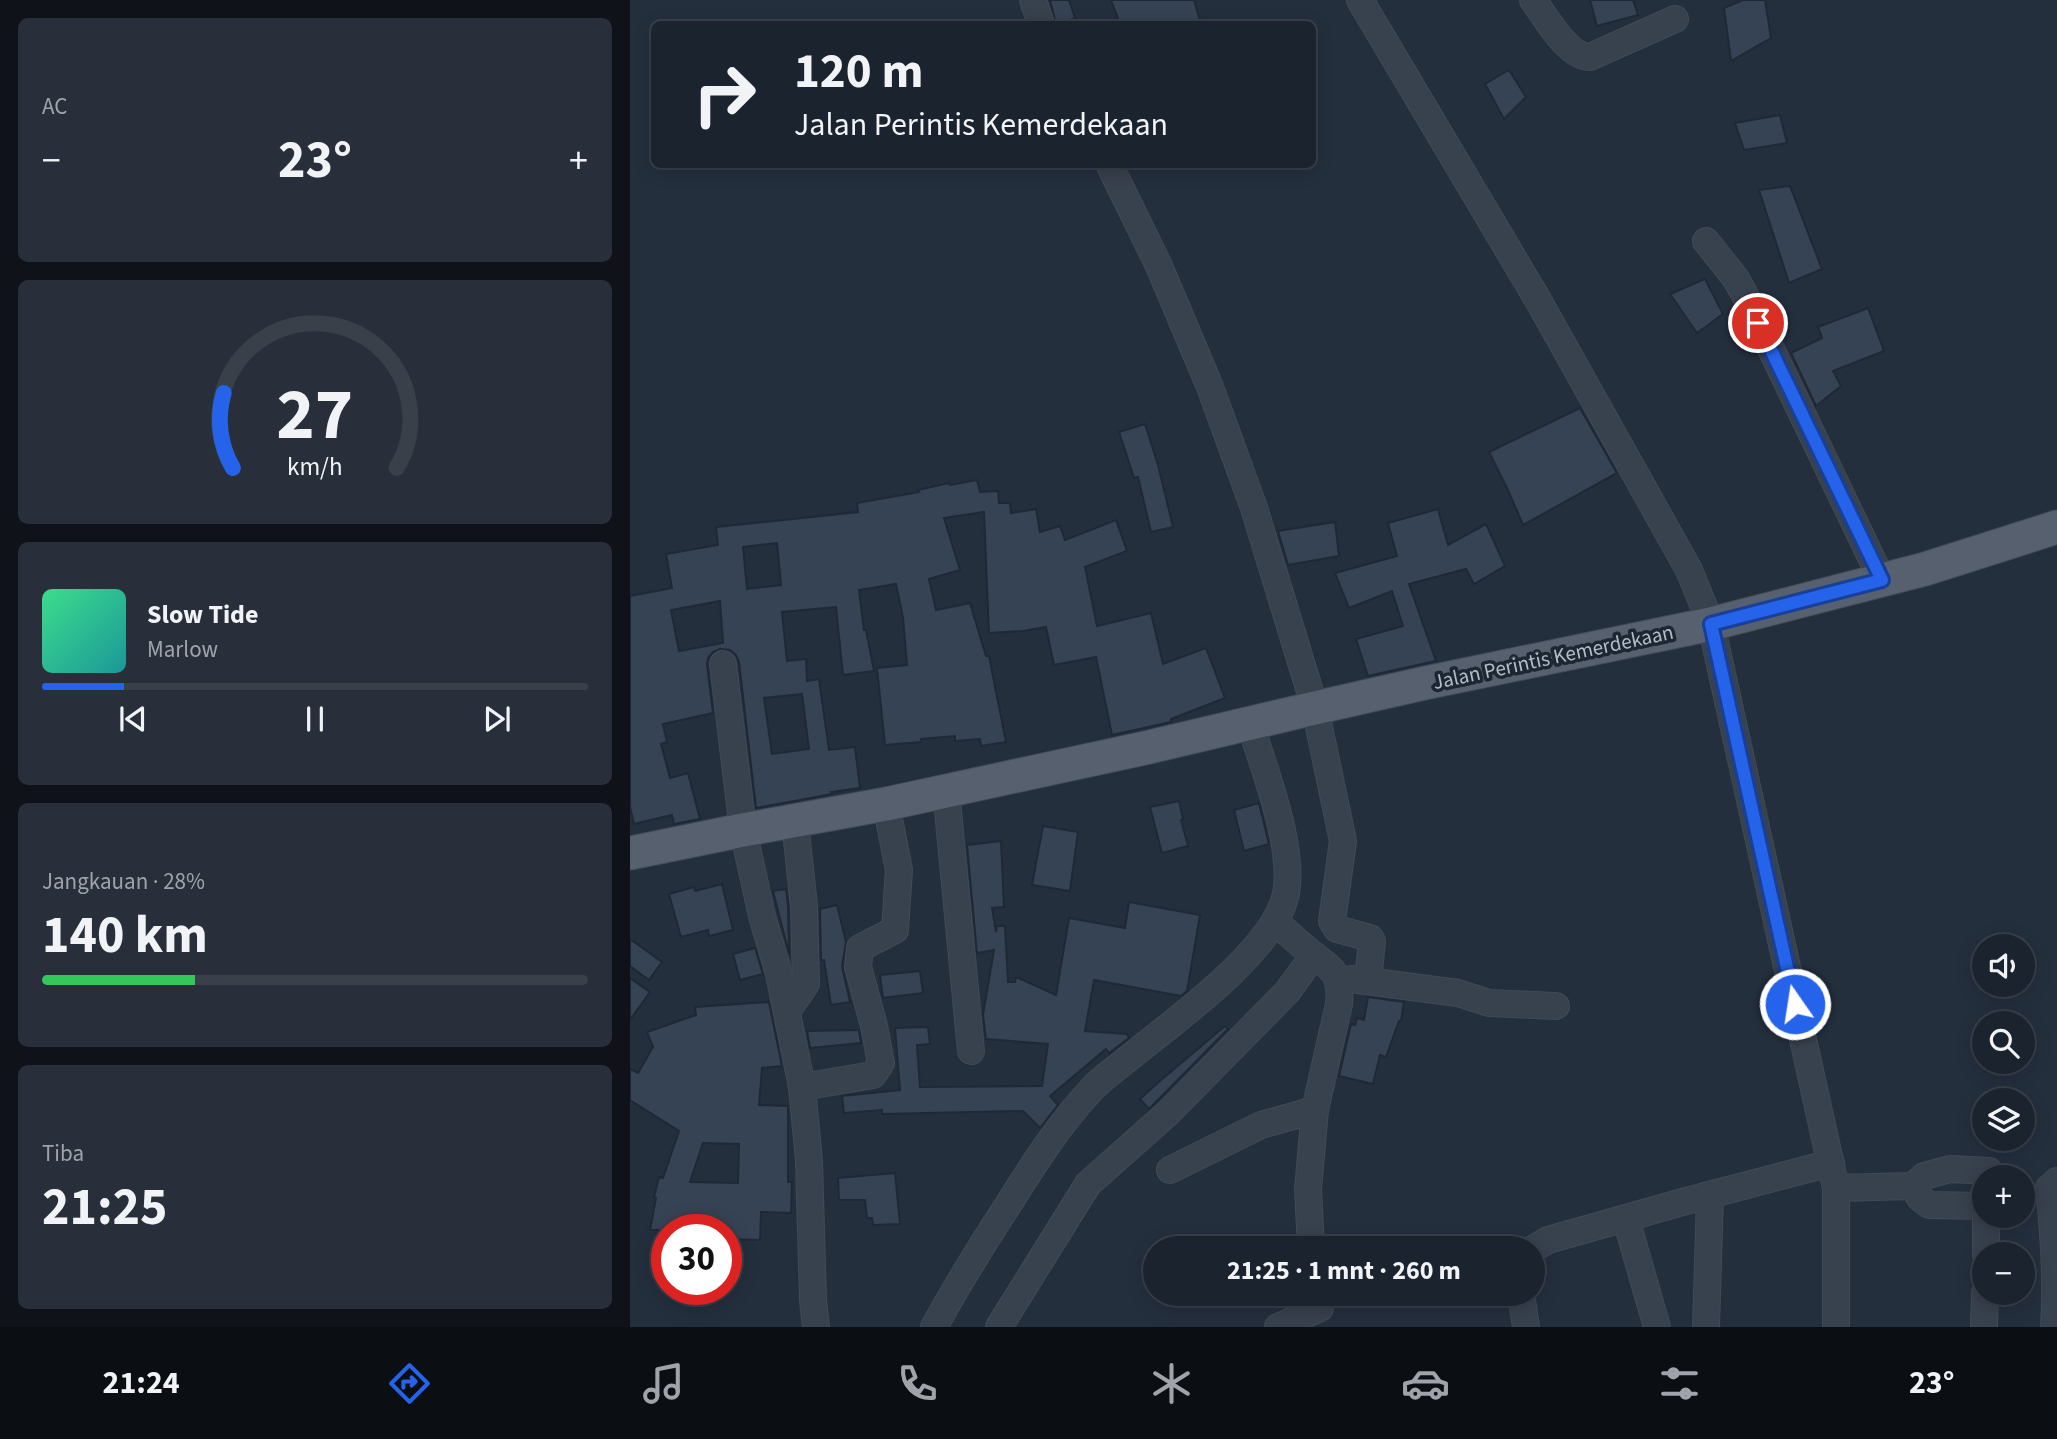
<!DOCTYPE html>
<html lang="id">
<meta charset="utf-8">
<style>
:root{--surface:#1b232e;--page:#282f3a;--text:#f1f3f6;--muted:#a0a4aa;--line:#39404a;--accent:#2563eb}
body{margin:0;font-family:"Source Sans 3",sans-serif;background:var(--page);color:var(--text);height:100vh;display:flex;flex-direction:column;font-size:26px;white-space:nowrap}
*{box-sizing:border-box;margin:0}
p{font-size:23px;color:var(--muted)}
.icon{flex:none;width:38px;height:38px;fill:none;stroke:currentColor;stroke-width:2;stroke-linecap:round;stroke-linejoin:round}
.map{position:relative;flex:1;overflow:hidden}
.sheet{display:flex;flex-direction:column;gap:18px;padding:18px;background:#0f1319;width:630px}
.sheet>*{flex:none}
.guide{position:absolute;left:21px;top:21px;width:665px;height:147px;border-radius:10px;box-shadow:0 4px 18px #0003,0 0 0 2px var(--line);background:#1b232e;color:var(--text);overflow:hidden}
.fabs{position:absolute;left:1342px;top:934px;display:grid;gap:14px}
.fabs a{display:grid;place-items:center;width:63px;height:63px;border-radius:50%;background:var(--surface);box-shadow:0 4px 18px #0003,0 0 0 2px var(--line);font-size:35px}
.speed{position:absolute;left:21px;top:1214px;display:flex;gap:14px;font-size:35px;font-weight:700;text-align:center}
.speed>*{display:grid;place-content:center;width:91px;height:91px;border-radius:50%;background:var(--surface);box-shadow:0 4px 18px #0003,0 0 0 2px var(--line);line-height:1}
.speed .limit{border:10px solid #d22;background:#fff;color:#111}
.pin{position:absolute;display:grid;place-items:center;width:60px;height:60px;color:#fff;margin:-30px;border:4px solid #fff;border-radius:50%;box-shadow:0 2px 7px #0007}
.me{position:absolute;width:77px;margin:-38px;rotate:347deg;stroke-linejoin:round;filter:drop-shadow(0 0 5px #0008)}
.turn{display:flex;align-items:center;gap:24px;height:147px;padding:0 28px;font-size:32px}
.turn .icon{width:91px;height:91px;stroke-width:2.5}
.turn b{display:block;font-size:49px;line-height:60px}
.big{font-size:52px;font-weight:700;line-height:1.1}
.sheet .card{flex:1;display:flex;flex-direction:column;justify-content:center;gap:10px;min-width:0;padding:0 24px;border-radius:10px;background:var(--page)}
.sheet .dial{align-items:center;gap:0}
.dial svg{height:182px;overflow:visible;fill:none;stroke:var(--line);stroke-width:7;stroke-linecap:round;text-anchor:middle}
.dial text{fill:var(--text);stroke:none}
.song{display:flex;align-items:center;gap:21px}
.cover{width:84px;height:84px;border-radius:10px;background:linear-gradient(135deg,hsl(150 70% 55%),hsl(180 70% 35%))}
.played{height:7px;border-radius:4px;background:linear-gradient(90deg,var(--accent) 15%,var(--line) 15%)}
.keys{display:flex;justify-content:space-around;direction:ltr}
.heat{display:flex;justify-content:space-between;align-items:center;font-size:38px;direction:ltr}
.charge{height:10px;border-radius:5px;background:linear-gradient(90deg,#34c759 28%,var(--line) 0)}
.trip{position:absolute;left:513px;top:1236px;width:402px;height:70px;border-radius:35px;background:var(--surface);box-shadow:0 4px 18px #0003,0 0 0 2px var(--line);font-weight:700;line-height:70px;text-align:center}
.tab-bar{display:flex;height:112px;justify-content:space-around;align-items:center;background:#0b0e12;color:var(--muted)}
.tab-bar .icon{width:49px;height:49px}
.tab-bar .current{color:var(--accent)}
.tab-bar b{font-size:32px;color:var(--text)}
main{display:flex;flex:1;min-height:0}
.map>svg:first-child{display:block}
.building{fill:#364354;stroke:#1f2835;stroke-width:2;fill-rule:evenodd}
.lines{fill:none;stroke-linecap:round;stroke-linejoin:round}
.minor-casing{stroke:#414a57;stroke-width:28}
.major-casing{stroke:#414a57;stroke-width:35}
.minor{stroke:#38414e;stroke-width:26}
.major{stroke:#56606e;stroke-width:33}
.route-casing{stroke:#184099;stroke-width:18}
.route{stroke:#2563eb;stroke-width:12}
.labels{text-anchor:middle;dominant-baseline:central;stroke-width:7;stroke-linejoin:round;paint-order:stroke}
.street-label{font-size:21px;fill:#b4bcc9;stroke:#1d2633}
</style>
<main>
<section class="sheet">
<div class="card"><p>AC</p>
<div class="heat"><a>−</a><b class="big">23°</b><a>+</a></div>
</div>
<div class="card dial"><svg viewBox="0 0 100 80">
<path d="M14 69A42 42 0 1 1 86 69"/>
<path d="M14 69A42 42 0 0 1 10 36" stroke="#2563eb"/>
<text x="50" y="56" font-size="32" font-weight="700">27</text>
<text x="50" y="72" font-size="11">km/h</text>
</svg></div>
<div class="card">
<div class="song"><i class="cover"></i><div><b>Slow Tide</b><p>Marlow</p></div></div>
<div class="played"></div>
<div class="keys"><svg class="icon" aria-label="previous" viewBox="0 0 24 24"><path d="M18 5L8 12l10 7zM5 5v14"/></svg><svg class="icon" aria-label="pause" viewBox="0 0 24 24"><path d="M8 5v14M16 5v14"/></svg><svg class="icon" aria-label="next" viewBox="0 0 24 24"><path d="M6 5l10 7-10 7zM19 5v14"/></svg></div>
</div>
<div class="card"><p>Jangkauan · 28%</p><b class="big">140 km</b><div class="charge"></div></div>
<div class="card"><p>Tiba</p><b class="big">21:25</b></div>
</section>
<div class="map">
<svg width="1427" height="1327" viewBox="0 0 1427 1327">
<rect width="100%" height="100%" fill="#242f3e"/>
<g class="building">
<path d="M420,0H439L445,18L432,24H426Z"/>
<path d="M481,0H564L571,24H490Z"/>
<path d="M960,0H1003L1008,15L967,26Z"/>
<path d="M1113,0H1135L1141,38L1101,61L1094,8Z"/>
<path d="M879,70L896,97L874,119L855,84Z"/>
<path d="M1150,115L1157,143L1114,150L1105,123Z"/>
<path d="M1160,186L1192,269L1159,283L1129,190Z"/>
<path d="M1075,279L1093,314L1067,333L1040,294Z"/>
<path d="M1238,308L1254,351L1203,371L1211,386L1186,406L1161,353L1192,338L1188,327Z"/>
<path d="M950,408L987,473L893,525L878,490L859,452Z"/>
<path d="M515,424L528,465L543,527L521,532L508,477L504,478L489,432Z"/>
<path d="M347,480L350,492L368,491L369,503H380L381,513L406,509L410,532L430,526L435,540L486,520L497,551L455,567L467,626L521,613L533,664L576,648L595,698L541,719V722L482,735L466,657L424,665L416,627L393,631L359,633L354,512L314,518L330,570L299,579L306,610L340,603L356,656H359L376,742L351,746L350,739L325,741V736L291,739V742L255,745L247,668L277,665L273,618L266,584L229,590L234,630H236L244,671L213,675L206,607L152,612L157,661L176,659L177,681L189,679L199,750L225,747L230,788L201,792L202,794L126,808L109,662L106,655L100,650L90,649L83,652L78,658L77,665L83,713L33,724L37,742L31,744L40,778L58,773L70,819L44,824L42,815L4,824L0,807V596L42,588L36,554L88,545L86,527L228,512L227,503L289,492L288,490L319,483L320,485ZM147,543L151,585L117,589L113,547ZM90,601L93,643L49,651L41,610ZM172,694L179,749L142,754L134,698Z"/>
<path d="M808,509L818,545L856,524L875,566L844,584L836,569L779,584L806,661L738,676L726,639L773,626L762,591L719,608L705,573L767,556L758,523Z"/>
<path d="M705,522L709,556L658,565L648,531Z"/>
<path d="M549,801L553,819L551,820L558,846L532,853L520,807Z"/>
<path d="M629,803L639,844L614,851L604,810Z"/>
<path d="M413,826L448,832L440,891L402,885Z"/>
<path d="M371,841L374,907L362,908L366,932L367,926H375L378,982H385L386,977L426,995L439,918L495,928L499,902L570,915L557,991L551,996L464,980L455,1031L497,1034L499,1038L479,1053L476,1049L420,1096L428,1105L410,1128L393,1111L252,1114V1110L214,1113L212,1096L270,1090L265,1028L298,1027L300,1044L287,1045L290,1087L412,1086L418,1044L356,1039L353,1015L364,950L347,953L337,845Z"/>
<path d="M92,884L103,930L79,936L78,930L51,937L39,894L64,887L65,891Z"/>
<path d="M156,889L158,907L159,954L143,891Z"/>
<path d="M207,905L216,942L212,966L220,1002L201,1005L194,960H191L190,909Z"/>
<path d="M0,939L32,962L19,980L0,966Z"/>
<path d="M125,948L133,974L110,980L103,954Z"/>
<path d="M290,971L293,993L253,998L250,975Z"/>
<path d="M0,978L20,992L0,1020Z"/>
<path d="M738,997L774,1002L771,1021H769L756,1057L750,1055L743,1084L709,1076L721,1024L725,1025L727,1018L734,1020Z"/>
<path d="M139,1002L152,1066L132,1068L129,1105L158,1106V1182H162L161,1213L131,1212L130,1240L96,1239V1230H20L26,1198L24,1197L29,1177L33,1178L49,1131L0,1100V1069L8,1073L23,1047L17,1032L66,1015L65,1007ZM73,1143L109,1144L108,1183L60,1182Z"/>
<path d="M595,1026L598,1029L519,1109L510,1099L531,1080Z"/>
<path d="M229,1030L231,1043L180,1048L177,1031Z"/>
<path d="M265,1173L270,1224L243,1225L242,1218H237L235,1200H209L208,1178Z"/>
</g>
<g class="lines">
<defs>
<g id="minor">
<path d="M403,0L411,24"/>
<path d="M730,0L908,300L1059,570L1081,624L1206,1188V1327"/>
<path d="M903,0C915,16 938,58 960,57L1045,19"/>
<path d="M479,164L529,266L580,387L624,508L685,708L713,841L702,921L707,929L740,938L742,941L738,981"/>
<path d="M1076,241L1106,279L1117,299L1252,580"/>
<path d="M93,664L113,830L132,916L149,974L172,1087L179,1161L183,1300L186,1327"/>
<path d="M316,790L341,1051"/>
<path d="M645,922C655,930 664,939 674,947C698,969 712,967 709,1004L685,1110L678,1189L681,1248"/>
<path d="M721,979L828,993L859,1003L926,1006"/>
<path d="M157,1011L176,984L174,906L165,822"/>
<path d="M172,1087L243,1075L251,1063L244,1026L228,967L230,948L265,930L269,870L256,804"/>
<path d="M540,1170L631,1125L685,1110"/>
<path d="M1283,1186L1290,1198L1299,1205L1354,1206"/>
<path d="M1206,1188L1283,1186L1294,1176L1320,1169L1359,1171L1365,1178"/>
<path d="M996,1219L1027,1327"/>
<path d="M903,1249L918,1240L1056,1201L1201,1163"/>
<path d="M1356,1255V1216"/>
<path d="M891,1293L896,1327"/>
<path d="M304,1327C327,1285 352,1245 378,1205C403,1165 429,1124 462,1089C471,1079 483,1071 494,1062C540,1024 639,955 655,898C667,852 634,769 620,723"/>
<path d="M369,1327L458,1184L539,1112L657,992L684,955"/>
<path d="M648,1327L690,1308"/>
<path d="M1076,1327L1080,1196"/>
<path d="M1354,1327L1355,1293"/>
<path d="M1424,1327C1427,1281 1424,1234 1419,1188L1427,1181"/>
</g>
<path id="major" d="M0,853L113,830L256,804L515,748L676,710L795,683L1081,624L1295,569L1427,527"/>
</defs>
<use href="#minor" class="minor-casing"/>
<use href="#major" class="major-casing"/>
<use href="#minor" class="minor"/>
<use href="#major" class="major"/>
</g>
<g class="lines">
<defs>
<path id="route" d="M1128,323L1252,580L1081,624L1165,1004"/>
</defs>
<use href="#route" class="route-casing"/>
<use href="#route" class="route"/>
</g>
<g class="labels">
<g class="street-label">
<text transform="translate(923 657) rotate(-12)">Jalan Perintis Kemerdekaan</text>
</g>
</g>
</svg>
<div class="fabs">
<a><svg class="icon" aria-label="sound" viewBox="0 0 24 24"><path d="M4 9h4l5-4v14l-5-4H4zM17 9q2 3 0 6"/></svg></a>
<a><svg class="icon" aria-label="search" viewBox="0 0 24 24"><circle cx="10" cy="10" r="6"/><path d="M15 15l6 6"/></svg></a>
<a><svg class="icon" aria-label="layers" viewBox="0 0 24 24"><path d="M12 4l9 5-9 5-9-5zM3 14l9 5 9-5"/></svg></a>
<a>+</a>
<a>−</a>
</div>
<div class="speed"><div class="limit">30</div></div>
<div class="pin" style="left:1128px;top:323px;background:#d93025"><svg class="icon" aria-label="arrive" viewBox="0 0 24 24"><path d="M6 21V4h12l-3 4 3 4H6"/></svg></div>
<svg class="me" style="left:1165px;top:1004px" viewBox="-20 -20 40 40"><circle r="17" fill="#2563eb" stroke="#fff" stroke-width="3"/><path d="M0-11L8 9 0 5-8 9z" fill="#fff"/></svg>
<div class="trip">21:25 · 1 mnt · 260 m</div>
<div class="guide">
<div class="turn"><svg class="icon" aria-label="right" viewBox="0 0 24 24"><path d="M7 20v-9h11M14 6l5 5-5 5"/></svg><div><b>120 m</b>Jalan Perintis Kemerdekaan</div></div>
</div>
</div>
</main>
<nav class="tab-bar">
<b>21:24</b>
<svg class="icon current" aria-label="directions" viewBox="0 0 24 24"><path d="M12 3l9 9-9 9-9-9zM9 14v-3h6M13 9l2 2-2 2"/></svg>
<svg class="icon" aria-label="music" viewBox="0 0 24 24"><path d="M9 18V5l10-2v13"/><circle cx="6" cy="18" r="3"/><circle cx="16" cy="16" r="3"/></svg>
<svg class="icon" aria-label="phone" viewBox="0 0 24 24"><path d="M5 4h4l2 5-3 2q2 4 5 5l2-3 5 2v4C11 20 4 13 5 4z"/></svg>
<svg class="icon" aria-label="climate" viewBox="0 0 24 24"><path d="M12 3v18M4 7l16 10M4 17L20 7"/></svg>
<svg class="icon" aria-label="car" viewBox="0 0 24 24"><path d="M5 17H2v-5l4-1 3-4h7l3 4 3 1v5h-3M9 17h6M6 11h13"/><circle cx="7" cy="17" r="2"/><circle cx="17" cy="17" r="2"/></svg>
<svg class="icon" aria-label="filters" viewBox="0 0 24 24"><path d="M4 7h16M4 17h16"/><circle cx="9" cy="7" r="2"/><circle cx="15" cy="17" r="2"/></svg>
<b>23°</b>
</nav>
